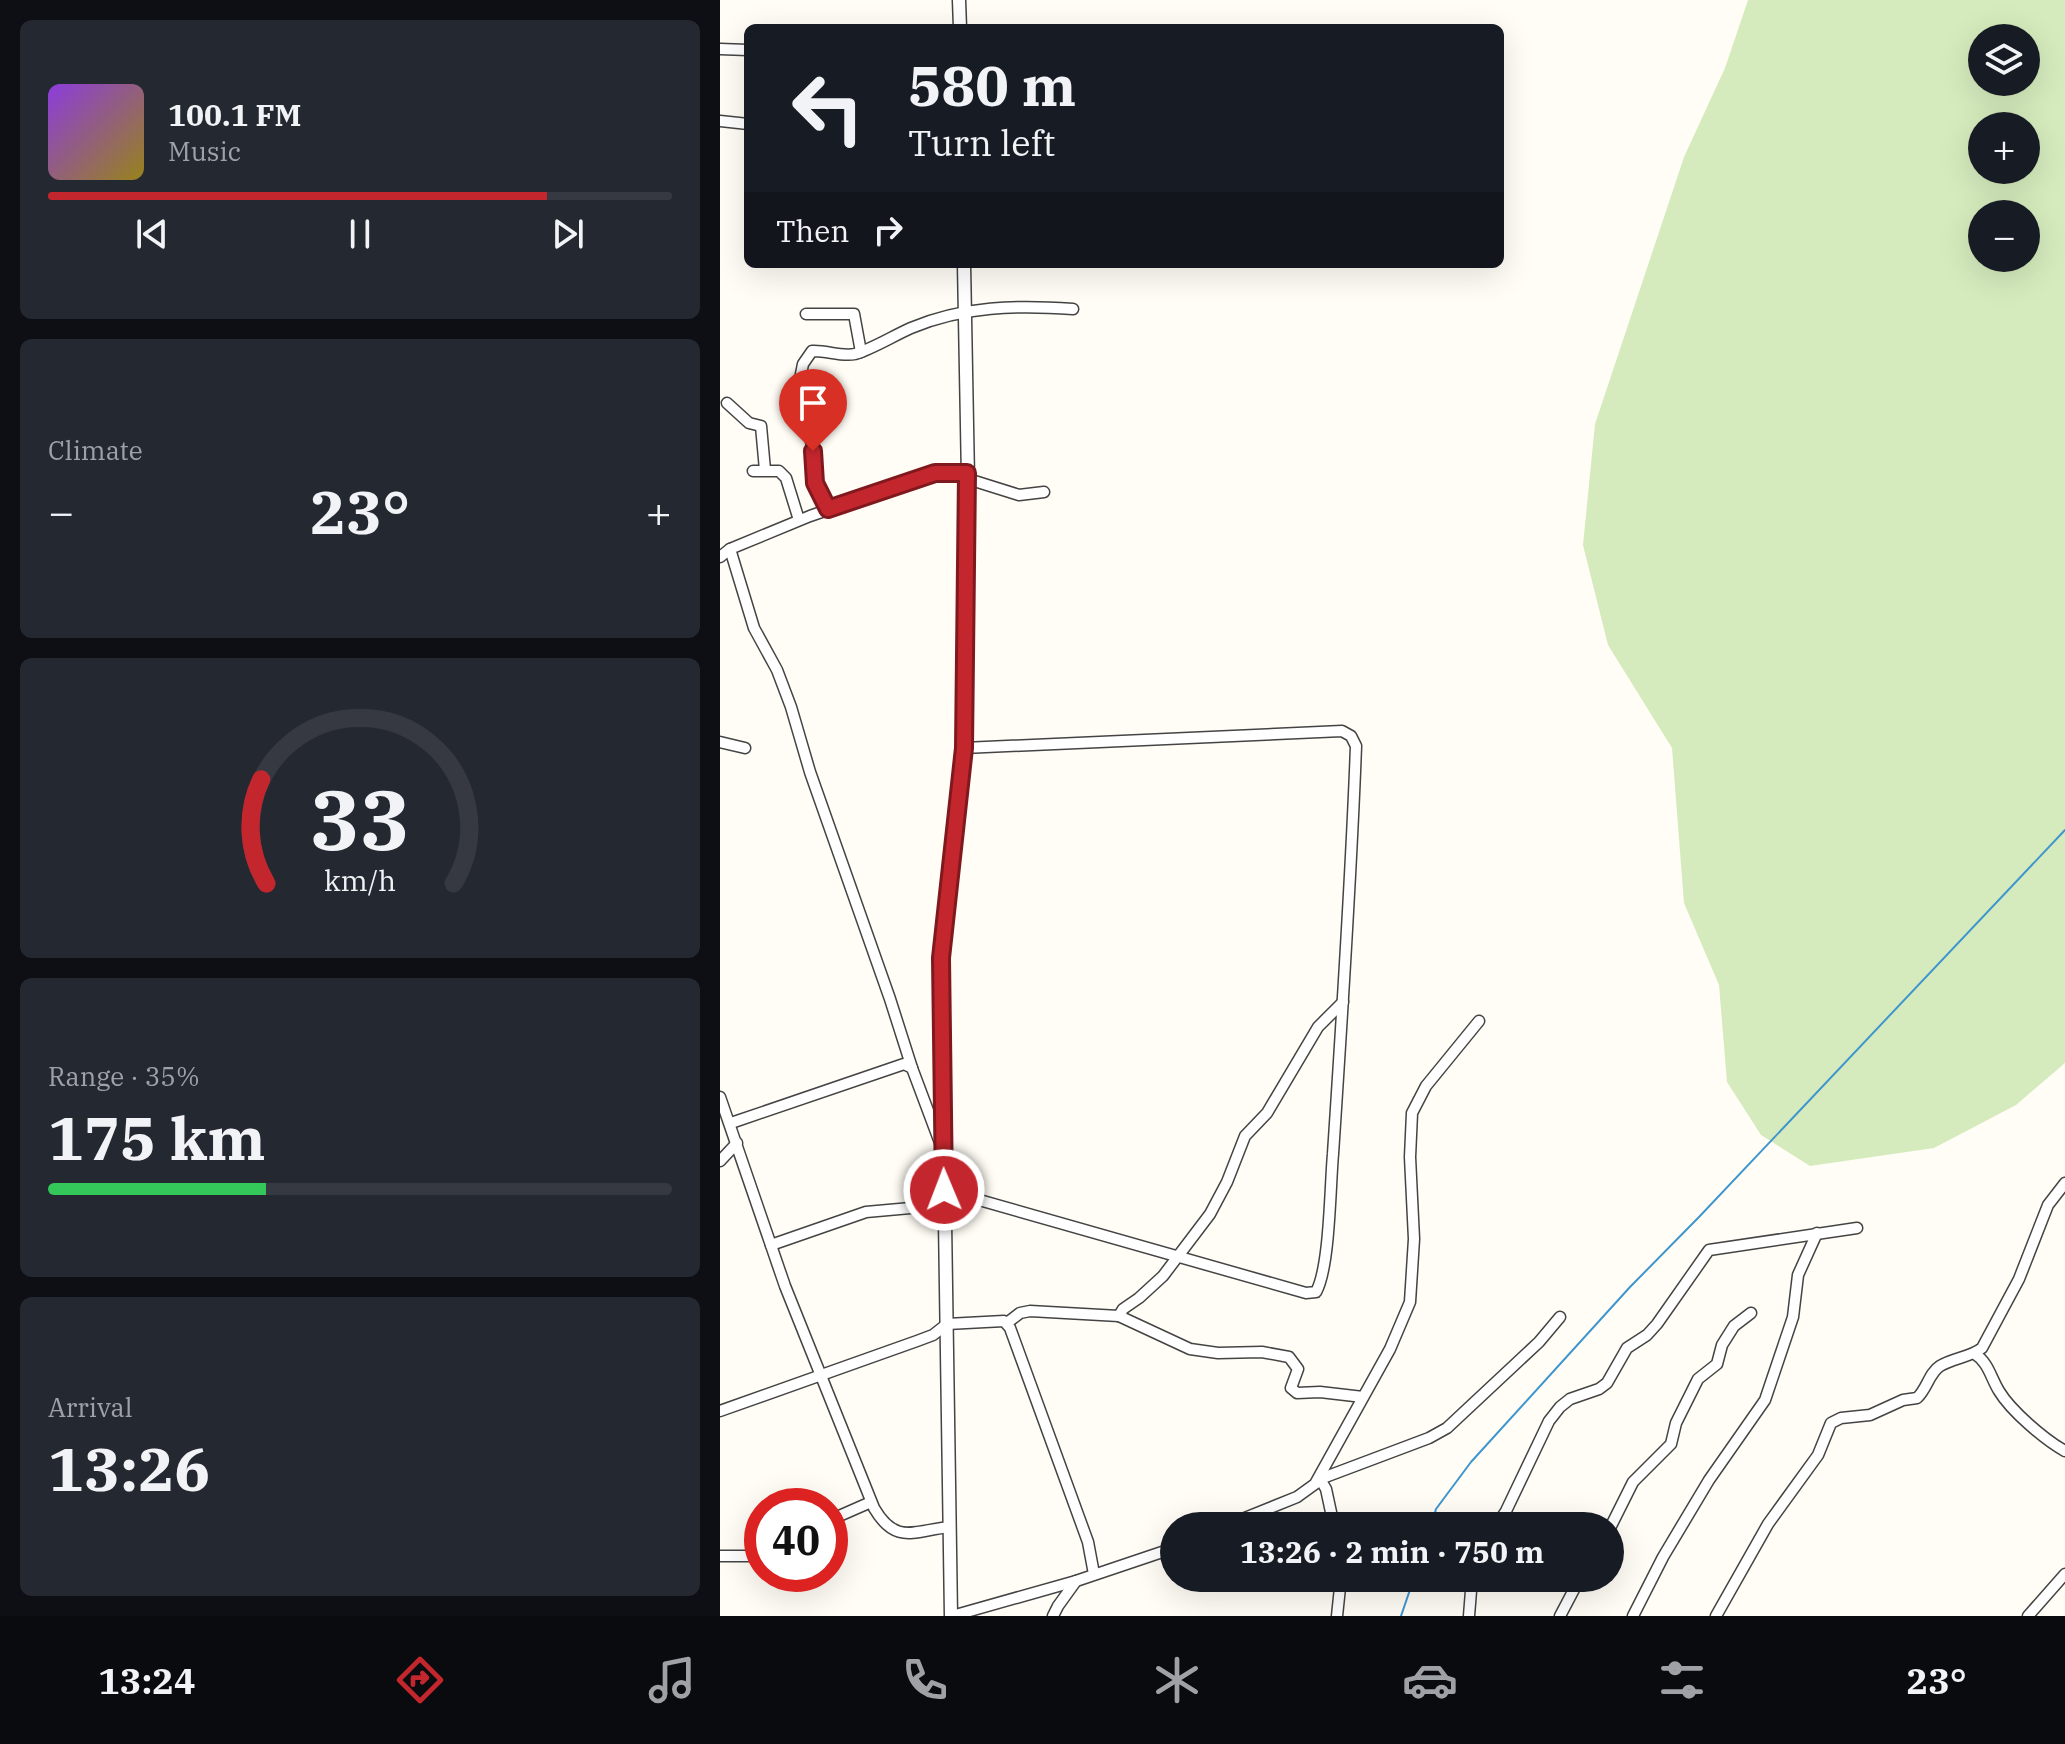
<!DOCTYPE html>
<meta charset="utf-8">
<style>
:root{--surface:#171b24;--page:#242831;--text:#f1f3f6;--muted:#9ea1a6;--line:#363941;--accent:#c4262e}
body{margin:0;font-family:"IBM Plex Serif",serif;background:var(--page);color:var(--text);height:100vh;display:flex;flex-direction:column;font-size:30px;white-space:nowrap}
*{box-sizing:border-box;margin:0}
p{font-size:26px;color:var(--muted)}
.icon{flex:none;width:44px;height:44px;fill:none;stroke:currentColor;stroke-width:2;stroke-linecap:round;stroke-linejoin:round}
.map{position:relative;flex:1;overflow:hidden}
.panel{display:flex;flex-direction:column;gap:20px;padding:20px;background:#0d0f14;width:720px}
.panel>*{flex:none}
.banner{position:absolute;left:24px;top:24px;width:760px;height:244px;border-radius:12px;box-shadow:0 8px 32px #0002;background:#171b24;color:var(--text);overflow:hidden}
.buttons{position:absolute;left:1248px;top:24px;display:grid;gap:16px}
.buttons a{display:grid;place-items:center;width:72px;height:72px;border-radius:50%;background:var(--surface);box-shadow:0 8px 32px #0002;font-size:40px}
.speed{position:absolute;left:24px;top:1488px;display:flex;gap:16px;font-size:40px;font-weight:700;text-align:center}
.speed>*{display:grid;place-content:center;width:104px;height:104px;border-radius:50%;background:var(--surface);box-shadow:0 8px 32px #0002;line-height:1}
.speed .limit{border:12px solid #d22;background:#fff;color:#111}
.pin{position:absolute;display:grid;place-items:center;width:68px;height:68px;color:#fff;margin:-82px -34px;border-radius:50% 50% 50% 0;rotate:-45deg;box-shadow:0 0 8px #0007}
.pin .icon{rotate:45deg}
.me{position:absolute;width:88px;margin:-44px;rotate:359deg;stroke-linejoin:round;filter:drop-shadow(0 0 6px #0008)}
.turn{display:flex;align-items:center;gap:28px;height:168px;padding:0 32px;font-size:36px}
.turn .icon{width:104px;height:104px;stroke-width:2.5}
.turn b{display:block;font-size:56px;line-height:68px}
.then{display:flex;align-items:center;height:76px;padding:0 32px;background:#0003;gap:16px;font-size:30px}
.big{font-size:60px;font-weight:800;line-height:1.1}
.panel .card{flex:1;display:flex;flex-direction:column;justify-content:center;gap:12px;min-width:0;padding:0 28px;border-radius:12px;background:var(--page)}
.panel .dial{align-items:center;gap:0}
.dial svg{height:208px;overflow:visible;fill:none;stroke:var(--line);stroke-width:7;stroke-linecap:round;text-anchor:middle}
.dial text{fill:var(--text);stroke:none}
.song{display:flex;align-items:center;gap:24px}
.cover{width:96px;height:96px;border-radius:12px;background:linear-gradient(135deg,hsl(270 70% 55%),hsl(50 70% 35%))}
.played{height:8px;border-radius:4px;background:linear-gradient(90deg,var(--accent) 80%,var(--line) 80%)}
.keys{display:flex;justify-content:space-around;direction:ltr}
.heat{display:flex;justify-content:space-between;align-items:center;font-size:44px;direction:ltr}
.charge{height:12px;border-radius:6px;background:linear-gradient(90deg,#34c759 35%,var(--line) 0)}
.trip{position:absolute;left:440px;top:1512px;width:464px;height:80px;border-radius:40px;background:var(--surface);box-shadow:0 8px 32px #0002;font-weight:800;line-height:80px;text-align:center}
.menu{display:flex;height:128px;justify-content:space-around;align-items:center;background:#090b0e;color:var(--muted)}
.menu .icon{width:56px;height:56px}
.menu .selected{color:var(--accent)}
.menu b{font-size:36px;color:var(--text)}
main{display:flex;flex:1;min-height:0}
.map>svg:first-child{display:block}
.green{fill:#d5ebbd;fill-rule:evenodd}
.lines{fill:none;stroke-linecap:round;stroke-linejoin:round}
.stream{stroke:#3f96cf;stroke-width:2}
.minor-casing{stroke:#444;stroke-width:13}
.tertiary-casing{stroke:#444;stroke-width:15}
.minor{stroke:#fff;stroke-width:10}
.tertiary{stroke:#fff;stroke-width:12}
.route-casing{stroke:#7f191e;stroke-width:20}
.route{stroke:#c4262e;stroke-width:14}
</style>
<main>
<section class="panel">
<div class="card">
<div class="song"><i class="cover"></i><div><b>100.1 FM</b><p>Music</p></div></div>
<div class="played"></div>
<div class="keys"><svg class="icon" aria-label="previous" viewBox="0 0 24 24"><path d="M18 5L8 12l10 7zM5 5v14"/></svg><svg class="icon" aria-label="pause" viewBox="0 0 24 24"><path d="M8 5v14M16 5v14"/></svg><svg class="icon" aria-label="next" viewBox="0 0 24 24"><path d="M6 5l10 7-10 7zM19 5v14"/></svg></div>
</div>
<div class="card"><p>Climate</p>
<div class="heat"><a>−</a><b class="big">23°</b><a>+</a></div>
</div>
<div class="card dial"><svg viewBox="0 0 100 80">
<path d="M14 69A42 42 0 1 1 86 69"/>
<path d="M14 69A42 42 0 0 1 12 29" stroke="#c4262e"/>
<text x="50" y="56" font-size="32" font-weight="700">33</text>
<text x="50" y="72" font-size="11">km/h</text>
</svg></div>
<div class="card"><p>Range · 35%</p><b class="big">175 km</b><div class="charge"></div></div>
<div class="card"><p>Arrival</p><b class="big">13:26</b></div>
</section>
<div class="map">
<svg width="1345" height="1616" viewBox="0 0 1345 1616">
<rect width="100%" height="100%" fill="#fffdf5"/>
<path class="green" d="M1028,0H1345V1063L1296,1105L1214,1148L1090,1166L1041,1135L1007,1082L999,985L964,903L952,748L888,645L863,545L875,424L964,157L1005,68ZM1262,38H1306V82H1262ZM1262,126H1306V170H1262ZM1262,214H1306V258H1262Z"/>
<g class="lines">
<g class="stream">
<path d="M711,1526L716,1509L751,1462L910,1287L979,1217L1345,830"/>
<path d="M681,1616L694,1578"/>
</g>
<defs>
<g id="minor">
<path d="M0,49L28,50"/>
<path d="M0,121L28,124"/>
<path d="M86,314H134L141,352"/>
<path d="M7,403L29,423L41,426L45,470"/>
<path d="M33,471H59L66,478L79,520"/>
<path d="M248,479L299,495L324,492"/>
<path d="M108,509L95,483L93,451L79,384L83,364L92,351C106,350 121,357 135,354C152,349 173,336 191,328C243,306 297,305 353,309"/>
<path d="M10,549L34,628L57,670L71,707L90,772L170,999L192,1068"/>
<path d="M0,557L10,549L90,516L215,473H247"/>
<path d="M0,742L25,748"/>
<path d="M0,1097L65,1286L154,1508C176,1546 195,1530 230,1527"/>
<path d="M11,1123L184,1064L192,1068L222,1148"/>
<path d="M0,1161L17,1143"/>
<path d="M224,1190L586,1293L596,1292C610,1267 610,1186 613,1154C622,1018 631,882 636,746L631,736L622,731L244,748"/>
<path d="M51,1245L146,1212L224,1205"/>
<path d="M399,1316L403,1309L419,1298L443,1276L490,1214L507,1182L525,1136L547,1113L598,1027L623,1002"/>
<path d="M287,1323L300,1313L310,1311L399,1316L470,1349L498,1353L542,1352L569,1357L578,1369L571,1388L577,1393L600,1392L643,1397"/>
<path d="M1255,1354C1268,1362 1271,1378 1279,1391C1291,1411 1325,1440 1345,1451"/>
<path d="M0,1411L197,1341L213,1335L227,1324L284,1321L290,1328L368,1542L374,1574"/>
<path d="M110,1520L151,1502"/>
<path d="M505,1526L577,1497L595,1484L670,1349L690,1302L694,1239L690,1157L692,1113L706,1086L759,1021"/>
<path d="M614,1526L606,1489L600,1479L709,1438L727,1428L819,1342L840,1317"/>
<path d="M776,1526L786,1511L829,1421L840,1407L850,1399L879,1389L887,1383L907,1348L927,1335L937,1324L989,1250L1137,1228"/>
<path d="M890,1528L913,1482L951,1444L956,1423L978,1379L997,1364L1002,1345L1014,1326L1031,1313"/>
<path d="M0,1556H42"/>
<path d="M232,1616L356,1581L454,1548"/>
<path d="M333,1616L338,1606L356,1581"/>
<path d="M617,1616L621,1578"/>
<path d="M749,1616L752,1578"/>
<path d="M840,1616L860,1578"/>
<path d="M913,1616L943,1557L989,1480L1045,1400L1073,1317L1078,1275L1097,1233"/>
<path d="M996,1616L1048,1524L1098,1455L1111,1423L1121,1418L1150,1415L1183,1400L1197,1398C1207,1389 1209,1373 1220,1366C1233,1358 1251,1357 1262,1348L1299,1279L1328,1205L1345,1183"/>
<path d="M1308,1616L1345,1574"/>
</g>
<g id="tertiary">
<path d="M239,0L240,28"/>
<path d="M231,1616L221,958L244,748L248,479L244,264"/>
</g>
</defs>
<use href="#minor" class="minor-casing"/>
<use href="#tertiary" class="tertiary-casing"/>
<use href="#minor" class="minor"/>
<use href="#tertiary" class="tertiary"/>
</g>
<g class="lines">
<defs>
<path id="route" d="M93,451L95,483L108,509L215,473H247L244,748L221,958L224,1190"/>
</defs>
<use href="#route" class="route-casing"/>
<use href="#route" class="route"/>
</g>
</svg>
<div class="buttons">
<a><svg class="icon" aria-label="layers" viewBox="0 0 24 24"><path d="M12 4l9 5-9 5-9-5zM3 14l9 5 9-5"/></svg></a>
<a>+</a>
<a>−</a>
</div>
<div class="speed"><div class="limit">40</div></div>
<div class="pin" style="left:93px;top:451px;background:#d93025"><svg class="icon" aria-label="arrive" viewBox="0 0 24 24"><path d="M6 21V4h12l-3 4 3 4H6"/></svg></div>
<svg class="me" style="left:224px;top:1190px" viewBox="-20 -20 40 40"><circle r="17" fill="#c4262e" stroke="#fff" stroke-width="3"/><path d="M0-11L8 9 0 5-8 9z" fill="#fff"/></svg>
<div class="trip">13:26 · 2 min · 750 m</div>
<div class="banner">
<div class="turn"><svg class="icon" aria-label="left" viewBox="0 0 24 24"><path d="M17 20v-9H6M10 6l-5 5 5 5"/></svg><div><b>580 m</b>Turn left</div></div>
<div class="then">Then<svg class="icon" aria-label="right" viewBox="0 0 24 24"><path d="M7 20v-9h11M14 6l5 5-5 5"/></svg></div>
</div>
</div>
</main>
<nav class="menu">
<b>13:24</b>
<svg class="icon selected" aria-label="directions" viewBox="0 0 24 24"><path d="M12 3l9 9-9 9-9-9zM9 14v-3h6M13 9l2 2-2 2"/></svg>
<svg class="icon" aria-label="music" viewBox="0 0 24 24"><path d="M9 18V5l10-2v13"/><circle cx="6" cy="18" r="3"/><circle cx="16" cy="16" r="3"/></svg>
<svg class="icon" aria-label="phone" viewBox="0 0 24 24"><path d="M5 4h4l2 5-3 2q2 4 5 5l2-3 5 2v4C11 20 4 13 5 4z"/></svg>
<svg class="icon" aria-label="climate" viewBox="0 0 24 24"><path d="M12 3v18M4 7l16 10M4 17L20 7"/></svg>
<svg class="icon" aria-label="car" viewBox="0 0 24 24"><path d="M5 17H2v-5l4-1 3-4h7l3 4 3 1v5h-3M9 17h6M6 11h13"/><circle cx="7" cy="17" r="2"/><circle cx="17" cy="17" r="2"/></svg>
<svg class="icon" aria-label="filters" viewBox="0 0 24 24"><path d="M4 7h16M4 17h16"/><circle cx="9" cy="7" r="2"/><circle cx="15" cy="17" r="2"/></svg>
<b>23°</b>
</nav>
